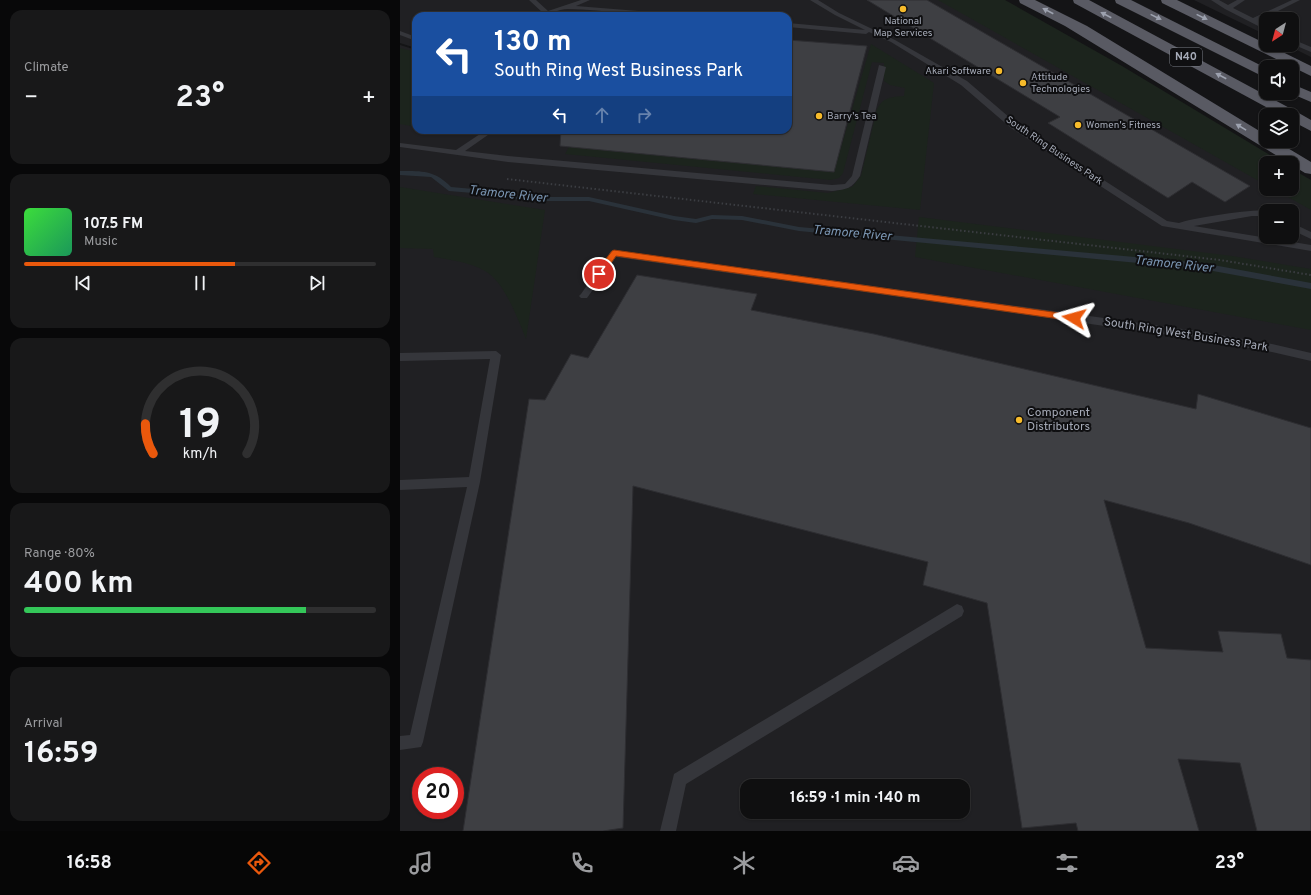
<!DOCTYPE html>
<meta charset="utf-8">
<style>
:root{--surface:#0f0f10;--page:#181819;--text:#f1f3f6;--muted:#9b9c9f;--line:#2f2f30;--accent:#ea580c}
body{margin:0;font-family:Overpass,sans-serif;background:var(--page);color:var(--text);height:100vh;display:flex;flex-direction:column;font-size:15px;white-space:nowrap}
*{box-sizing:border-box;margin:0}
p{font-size:13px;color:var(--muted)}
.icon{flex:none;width:22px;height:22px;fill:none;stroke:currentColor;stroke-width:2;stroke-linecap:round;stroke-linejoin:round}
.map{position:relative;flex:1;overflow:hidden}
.panel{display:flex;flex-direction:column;gap:10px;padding:10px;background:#080809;width:400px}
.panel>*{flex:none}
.hud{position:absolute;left:12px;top:12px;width:380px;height:122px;border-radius:12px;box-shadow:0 1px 3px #0004,0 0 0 1px var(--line);background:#1a4fa0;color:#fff;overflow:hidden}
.needle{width:26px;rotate:216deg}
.fabs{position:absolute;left:859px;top:12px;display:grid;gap:8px}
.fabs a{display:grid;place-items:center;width:40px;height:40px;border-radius:8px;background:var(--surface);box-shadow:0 1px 3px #0004,0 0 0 1px var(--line);font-size:20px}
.speed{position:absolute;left:12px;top:767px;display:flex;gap:8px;font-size:20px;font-weight:700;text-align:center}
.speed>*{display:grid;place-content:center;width:52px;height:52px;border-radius:50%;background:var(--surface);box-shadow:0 1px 3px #0004,0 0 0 1px var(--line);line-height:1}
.speed .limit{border:6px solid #d22;background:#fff;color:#111}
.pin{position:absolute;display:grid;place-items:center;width:34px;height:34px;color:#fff;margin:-17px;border:2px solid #fff;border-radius:50%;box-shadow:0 1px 4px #0007}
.me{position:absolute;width:44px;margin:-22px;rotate:278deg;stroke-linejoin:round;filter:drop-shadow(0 0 3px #0008)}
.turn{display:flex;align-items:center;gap:14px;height:84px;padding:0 16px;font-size:18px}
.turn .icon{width:52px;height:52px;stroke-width:2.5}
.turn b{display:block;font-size:28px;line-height:34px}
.lanes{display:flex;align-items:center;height:38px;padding:0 16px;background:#0003;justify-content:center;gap:20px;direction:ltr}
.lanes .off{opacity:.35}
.big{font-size:30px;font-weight:700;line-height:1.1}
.panel .tile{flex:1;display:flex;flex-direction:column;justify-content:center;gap:6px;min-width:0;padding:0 14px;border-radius:12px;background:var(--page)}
.panel .dial{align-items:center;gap:0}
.dial svg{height:104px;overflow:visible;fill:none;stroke:var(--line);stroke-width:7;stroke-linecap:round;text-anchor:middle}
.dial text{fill:var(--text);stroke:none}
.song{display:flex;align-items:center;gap:12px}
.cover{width:48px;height:48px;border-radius:6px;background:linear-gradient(135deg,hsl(120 70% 55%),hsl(150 70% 35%))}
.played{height:4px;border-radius:2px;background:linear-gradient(90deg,var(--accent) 60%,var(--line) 60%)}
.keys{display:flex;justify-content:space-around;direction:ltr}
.heat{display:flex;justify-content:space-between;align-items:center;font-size:22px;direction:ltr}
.charge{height:6px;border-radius:3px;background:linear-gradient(90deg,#34c759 80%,var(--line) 0)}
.trip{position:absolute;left:340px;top:779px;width:230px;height:40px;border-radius:12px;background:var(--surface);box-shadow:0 1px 3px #0004,0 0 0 1px var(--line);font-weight:700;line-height:40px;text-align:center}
.dock{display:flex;height:64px;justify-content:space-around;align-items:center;background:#060606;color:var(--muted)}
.dock .icon{width:28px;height:28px}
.dock .current{color:var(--accent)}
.dock b{font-size:18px;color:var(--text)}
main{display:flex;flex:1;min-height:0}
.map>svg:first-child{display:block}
.built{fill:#202023;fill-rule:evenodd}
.green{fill:#1c241d}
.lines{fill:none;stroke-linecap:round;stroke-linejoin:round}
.stream{fill:#2a323a;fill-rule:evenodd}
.building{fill:#3e3f43;stroke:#2e2e32}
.path{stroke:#3b3d42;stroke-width:2;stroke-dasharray:1.5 2.5;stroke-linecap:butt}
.service{fill:#35363b;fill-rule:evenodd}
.trunk{fill:#595a63;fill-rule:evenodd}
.oneway{fill:#9da2af}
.route{fill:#ea580c;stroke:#983908}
.poi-dot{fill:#f7bb2b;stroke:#0f0f11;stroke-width:1.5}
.labels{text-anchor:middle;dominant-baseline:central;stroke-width:4;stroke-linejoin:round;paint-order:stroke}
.far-poi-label{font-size:10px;fill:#a5aab7;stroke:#0f0f11;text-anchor:start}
.far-street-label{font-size:10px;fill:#a5aab7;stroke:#0f0f11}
.shield{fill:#0f0f11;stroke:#787c85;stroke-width:1}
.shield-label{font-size:11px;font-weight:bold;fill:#a5aab7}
.street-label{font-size:12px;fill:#a5aab7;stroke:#0f0f11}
.poi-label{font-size:12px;fill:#a5aab7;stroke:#0f0f11;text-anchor:start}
.water-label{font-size:13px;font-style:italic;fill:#7b96b3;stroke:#0f0f11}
</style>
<main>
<section class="panel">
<div class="tile"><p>Climate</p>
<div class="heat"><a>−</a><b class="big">23°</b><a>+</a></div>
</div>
<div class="tile">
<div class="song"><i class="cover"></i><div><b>107.5 FM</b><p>Music</p></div></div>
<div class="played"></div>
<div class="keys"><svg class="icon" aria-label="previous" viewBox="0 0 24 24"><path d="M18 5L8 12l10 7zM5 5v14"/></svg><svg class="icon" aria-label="pause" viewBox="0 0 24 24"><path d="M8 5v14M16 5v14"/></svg><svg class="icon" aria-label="next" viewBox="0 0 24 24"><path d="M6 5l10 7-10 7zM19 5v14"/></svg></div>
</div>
<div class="tile dial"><svg viewBox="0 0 100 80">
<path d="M14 69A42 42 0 1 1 86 69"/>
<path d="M14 69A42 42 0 0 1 8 46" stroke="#ea580c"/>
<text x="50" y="56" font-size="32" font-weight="700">19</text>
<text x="50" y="72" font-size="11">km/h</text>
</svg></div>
<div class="tile"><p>Range · 80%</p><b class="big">400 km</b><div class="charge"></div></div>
<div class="tile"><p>Arrival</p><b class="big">16:59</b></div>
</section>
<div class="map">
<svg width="911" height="831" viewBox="0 0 911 831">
<rect width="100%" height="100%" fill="#141416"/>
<g class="built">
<path d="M0,0H570L866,165V189L911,191V831H0V45L16,50V130H388V16H16V48L0,43ZM866,211H892V237H866ZM21,776H55V810H21ZM347,786H563V812H347Z"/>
<path d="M794,0H911V57L887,45H892V19H866V35Z"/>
</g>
<g class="green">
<path d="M538,0H605L722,66L883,163H866V185Z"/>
<path d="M471,44L534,83L520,210L353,194L356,186L428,193L452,187L461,176L477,109C483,97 492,97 504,96L505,88L490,85L484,81V63L472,62L443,173L439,178L430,180L165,154L169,147L434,172Z"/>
<path d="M0,48L16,52V127L0,124Z"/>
<path d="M892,169L911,180V210L874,189H892Z"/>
<path d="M0,187L145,210L126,339C118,319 104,281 85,271C70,262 51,260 34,257L33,249L0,248Z"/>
<path d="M519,217L832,256L911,269V330L515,257Z"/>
</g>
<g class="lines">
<path class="stream" d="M0,171C21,171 35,170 51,187L85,190L128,197H189L274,216L296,219L312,215L342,216L399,227L802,263L911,283V289L802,269L399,231L342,220L312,219L296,223L274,220L189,201H128L85,194L49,191L31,177L0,175Z"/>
</g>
<g class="building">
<path d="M467,0H527L850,186L825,202L792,182L768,198L648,123L660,117Z"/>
<path d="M388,40L467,46L434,172L160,146L161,130H388Z"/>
<path d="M237,275L357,294L351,310L474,334L796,409L798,394L911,428V565L789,523L704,500L746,648L823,652L818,631L881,634L887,658L911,660V831H857L840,763L778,759L799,831H678L676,823L622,828L587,603L523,585L528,562L233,486L223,828L203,831H63L129,399L145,400L171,354L188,358Z"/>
</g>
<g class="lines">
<path class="path" d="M107,179L820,260L911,275"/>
<g class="service">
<path d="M129,0H136L148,11L181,0H190L176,6L276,14L279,16C242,16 206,10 168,9C158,9 147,16 136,16L143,13Z"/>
<path d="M410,0H418L439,13L495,40L567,81L617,124L767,221L779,223C791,218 857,208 869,211H866V216H852L794,226L911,245V251L762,226L611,128L561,85L491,42L469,32L466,34L388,27V23L465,30L435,15Z"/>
<path d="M811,0H819L828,5L837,0H845L833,8L853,18L892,0H900L858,21L866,25V30L825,9Z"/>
<path d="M0,31L16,37V41L0,35Z"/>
<path d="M892,39L911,47V52L892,44Z"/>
<path d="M479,65L486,67L460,176C451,189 448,189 432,191L108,162L0,147V143L56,150L86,130H95L65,151L108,156L432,185L445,184L452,176Z"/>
<path d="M892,223L911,232V239L892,230Z"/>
<path d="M214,250L797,331L872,344L911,353V361L872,352L797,339L216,257L187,298H181L179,296L181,294L211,251Z"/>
<path d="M96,351L101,355L80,482L23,742L21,747L0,750V736L10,735L67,487L0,490V480L69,477L90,359L0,361V353Z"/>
<path d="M557,604L562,606L564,611L562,616L286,784L276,831H260L274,774Z"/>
</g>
<g class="trunk">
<path d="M619,0H635L687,26L866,135V141H876L911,162V174L905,173L665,26L620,3Z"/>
<path d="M673,0H689L897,112L911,120V131L892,121V115H881L674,3Z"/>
<path d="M715,0H731L866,68V78L716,3Z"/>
<path d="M761,0H777L911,66V76L762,3Z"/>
<path d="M892,84L911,92V102L890,93H892Z"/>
</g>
</g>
<defs><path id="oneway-solid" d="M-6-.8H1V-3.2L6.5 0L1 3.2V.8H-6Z"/></defs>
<g class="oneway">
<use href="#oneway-solid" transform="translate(648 11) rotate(-153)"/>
<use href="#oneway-solid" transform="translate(706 15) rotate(-152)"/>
<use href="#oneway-solid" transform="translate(756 17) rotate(26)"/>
<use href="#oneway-solid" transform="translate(802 17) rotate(26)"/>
<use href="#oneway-solid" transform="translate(821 76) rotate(-152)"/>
<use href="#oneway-solid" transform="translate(841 127) rotate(-149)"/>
</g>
<path class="route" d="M214,250L674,315L678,318L674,321L216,256L202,276H196V272L212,251Z"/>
<g class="poi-dot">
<circle cx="503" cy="9" r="4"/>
<circle cx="599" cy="71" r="4"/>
<circle cx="623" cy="83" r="4"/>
<circle cx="419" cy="116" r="4"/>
<circle cx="678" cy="125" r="4"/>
<circle cx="619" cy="420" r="4"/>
</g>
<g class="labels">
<g class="far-poi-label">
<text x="503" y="21" text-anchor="middle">National<tspan x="503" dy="12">Map Services</tspan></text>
<text x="591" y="71" text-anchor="end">Akari Software</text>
<text x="631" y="77">Attitude<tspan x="631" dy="12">Technologies</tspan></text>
<text x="427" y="116">Barry's Tea</text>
<text x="686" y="125">Women's Fitness</text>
</g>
<g class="far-street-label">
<text transform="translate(654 151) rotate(34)">South Ring Business Park</text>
</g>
<rect class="shield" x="770" y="48" width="32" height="18" rx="3"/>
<g class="shield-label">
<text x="786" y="57">N40</text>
</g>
<g class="street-label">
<text transform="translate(786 335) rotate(9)">South Ring West Business Park</text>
</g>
<g class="poi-label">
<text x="627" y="413">Component<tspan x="627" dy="14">Distributors</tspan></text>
</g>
<g class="water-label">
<text transform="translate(108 195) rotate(6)">Tramore River</text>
<text transform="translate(452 234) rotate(5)">Tramore River</text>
<text transform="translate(774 265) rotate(6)">Tramore River</text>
</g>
</g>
</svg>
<div class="fabs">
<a><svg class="needle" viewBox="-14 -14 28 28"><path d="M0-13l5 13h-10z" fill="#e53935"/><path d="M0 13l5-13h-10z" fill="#9b9c9f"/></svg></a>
<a><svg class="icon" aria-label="sound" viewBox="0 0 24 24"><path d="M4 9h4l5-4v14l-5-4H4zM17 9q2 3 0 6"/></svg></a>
<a><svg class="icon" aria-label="layers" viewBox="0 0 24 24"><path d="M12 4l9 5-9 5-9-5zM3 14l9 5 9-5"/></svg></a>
<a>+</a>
<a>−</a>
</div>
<div class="speed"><div class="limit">20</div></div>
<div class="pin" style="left:199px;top:274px;background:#d93025"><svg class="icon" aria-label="arrive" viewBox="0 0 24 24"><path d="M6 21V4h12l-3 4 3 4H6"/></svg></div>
<svg class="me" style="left:674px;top:318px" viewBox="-20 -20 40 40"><path d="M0-17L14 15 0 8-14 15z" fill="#ea580c" stroke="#fff" stroke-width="4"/></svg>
<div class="trip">16:59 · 1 min · 140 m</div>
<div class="hud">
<div class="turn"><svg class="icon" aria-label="left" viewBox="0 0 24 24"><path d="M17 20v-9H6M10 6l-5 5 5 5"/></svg><div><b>130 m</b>South Ring West Business Park</div></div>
<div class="lanes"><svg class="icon" aria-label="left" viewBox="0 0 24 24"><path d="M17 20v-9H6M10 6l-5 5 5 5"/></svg><svg class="icon off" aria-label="ahead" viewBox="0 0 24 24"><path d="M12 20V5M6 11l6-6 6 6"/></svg><svg class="icon off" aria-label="right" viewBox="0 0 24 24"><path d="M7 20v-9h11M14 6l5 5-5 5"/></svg></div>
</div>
</div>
</main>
<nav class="dock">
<b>16:58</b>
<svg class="icon current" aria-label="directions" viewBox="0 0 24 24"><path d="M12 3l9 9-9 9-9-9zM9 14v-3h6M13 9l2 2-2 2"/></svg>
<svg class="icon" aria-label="music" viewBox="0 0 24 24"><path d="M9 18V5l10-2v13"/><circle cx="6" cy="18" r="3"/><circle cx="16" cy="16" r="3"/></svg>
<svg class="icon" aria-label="phone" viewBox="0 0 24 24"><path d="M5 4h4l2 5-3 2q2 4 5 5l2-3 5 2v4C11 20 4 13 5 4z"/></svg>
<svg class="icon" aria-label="climate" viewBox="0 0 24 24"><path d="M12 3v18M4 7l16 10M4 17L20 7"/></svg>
<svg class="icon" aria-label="car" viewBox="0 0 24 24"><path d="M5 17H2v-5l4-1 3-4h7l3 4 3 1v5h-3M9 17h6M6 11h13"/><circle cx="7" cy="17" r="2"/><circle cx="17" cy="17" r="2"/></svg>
<svg class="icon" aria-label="filters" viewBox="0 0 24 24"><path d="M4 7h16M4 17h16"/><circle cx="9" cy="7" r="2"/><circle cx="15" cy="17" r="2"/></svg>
<b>23°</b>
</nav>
